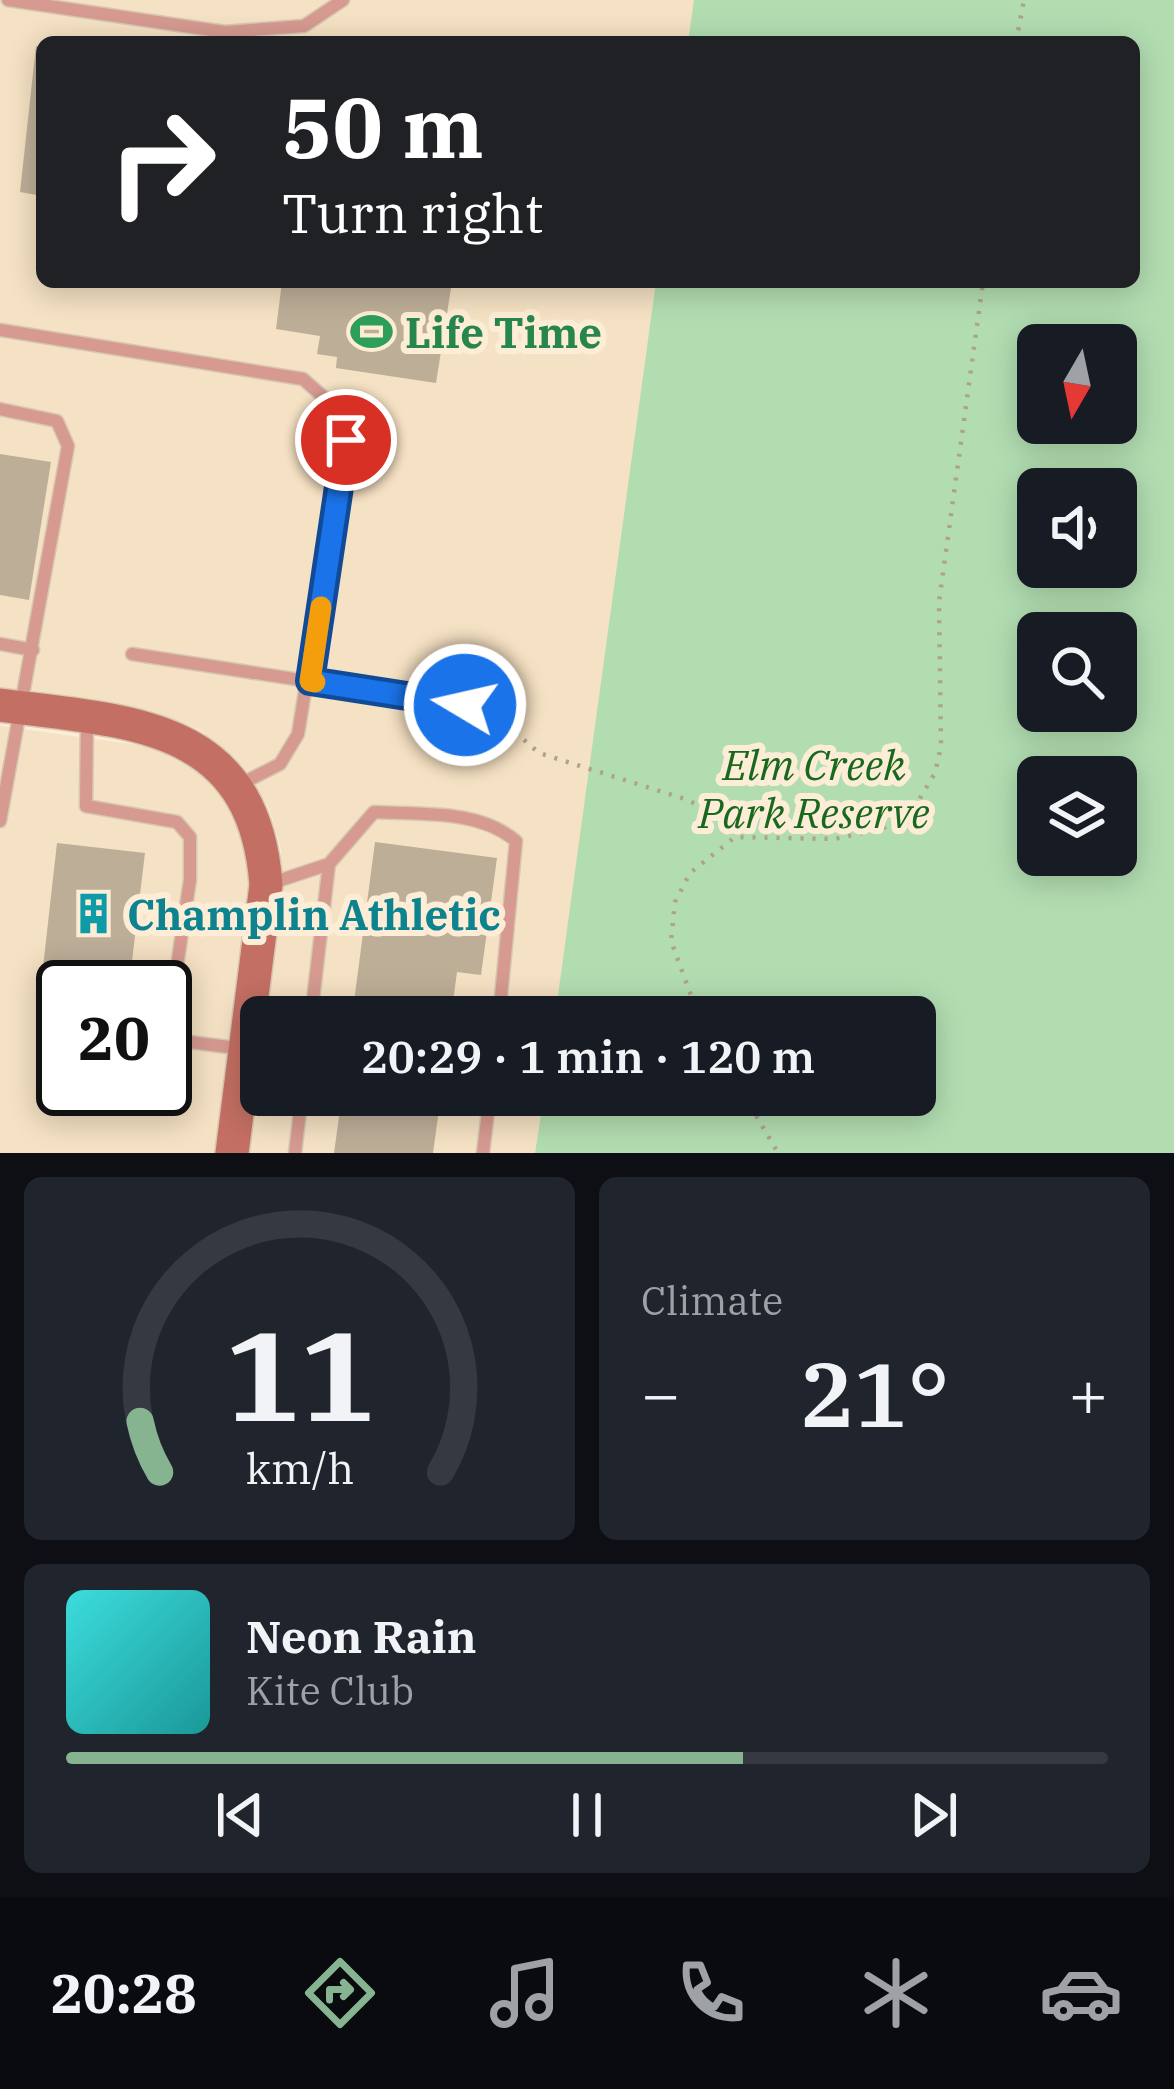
<!DOCTYPE html>
<meta charset="utf-8">
<style>
:root{--surface:#171b24;--page:#20242c;--text:#f1f3f6;--muted:#9ea1a6;--line:#363941;--accent:#87b490}
body{margin:0;font-family:"IBM Plex Serif",serif;background:var(--page);color:var(--text);height:100vh;display:flex;flex-direction:column;font-size:45px;white-space:nowrap}
*{box-sizing:border-box;margin:0}
p{font-size:39px;color:var(--muted)}
.icon{flex:none;width:66px;height:66px;fill:none;stroke:currentColor;stroke-width:2;stroke-linecap:round;stroke-linejoin:round}
.map{position:relative;height:1153px;overflow:hidden}
.drawer{display:flex;flex-direction:column;gap:24px;padding:24px;background:#0d0f14;flex:1}
.drawer>*{flex:none}
.top-card{position:absolute;left:36px;top:36px;width:1104px;height:252px;border-radius:18px;box-shadow:0 6px 30px #0003;background:#202124;color:#fff;overflow:hidden}
.needle{width:78px;rotate:189deg}
.tools{position:absolute;left:1017px;top:324px;display:grid;gap:24px}
.tools a{display:grid;place-items:center;width:120px;height:120px;border-radius:18px;background:var(--surface);box-shadow:0 6px 30px #0003;font-size:60px}
.speed{position:absolute;left:36px;top:960px;display:flex;gap:24px;font-size:60px;font-weight:700;text-align:center}
.speed>*{display:grid;place-content:center;width:156px;height:156px;border-radius:50%;background:var(--surface);box-shadow:0 6px 30px #0003;line-height:1}
.speed .limit{border:6px solid #111;border-radius:18px;background:#fff;color:#111}
.pin{position:absolute;display:grid;place-items:center;width:102px;height:102px;color:#fff;margin:-51px;border:6px solid #fff;border-radius:50%;box-shadow:0 3px 12px #0007}
.me{position:absolute;width:132px;margin:-66px;rotate:279deg;stroke-linejoin:round;filter:drop-shadow(0 0 9px #0008)}
.turn{display:flex;align-items:center;gap:42px;height:252px;padding:0 48px;font-size:54px}
.turn .icon{width:156px;height:156px;stroke-width:2.5}
.turn b{display:block;font-size:84px;line-height:102px}
.big{font-size:90px;font-weight:600;line-height:1.1}
.drawer .card{flex:1;display:flex;flex-direction:column;justify-content:center;gap:18px;min-width:0;padding:0 42px;border-radius:18px;background:var(--page)}
.drawer .dial{align-items:center;gap:0}
.dial svg{height:312px;overflow:visible;fill:none;stroke:var(--line);stroke-width:7;stroke-linecap:round;text-anchor:middle}
.dial text{fill:var(--text);stroke:none}
.song{display:flex;align-items:center;gap:36px}
.cover{width:144px;height:144px;border-radius:18px;background:linear-gradient(135deg,hsl(180 70% 55%),hsl(180 70% 35%))}
.played{height:12px;border-radius:6px;background:linear-gradient(90deg,var(--accent) 65%,var(--line) 65%)}
.keys{display:flex;justify-content:space-around;direction:ltr}
.heat{display:flex;justify-content:space-between;align-items:center;font-size:66px;direction:ltr}
.drawer .tiles{flex:1;display:grid;gap:24px;grid-template-columns:1fr 1fr}
.card:last-child{grid-column:span 2}
.trip{position:absolute;left:240px;top:996px;width:696px;height:120px;border-radius:18px;background:var(--surface);box-shadow:0 6px 30px #0003;font-weight:600;line-height:120px;text-align:center}
.tab-bar{display:flex;height:192px;justify-content:space-around;align-items:center;background:#090b0e;color:var(--muted)}
.tab-bar .icon{width:84px;height:84px}
.tab-bar .current{color:var(--accent)}
.tab-bar b{font-size:54px;color:var(--text)}
.map>svg:first-child{display:block}
.built{fill:#f5e1c3;fill-rule:evenodd}
.green{fill:#b2ddb1;fill-rule:evenodd}
.building{fill:#bdae98}
.lines{fill:none;stroke-linecap:round;stroke-linejoin:round}
.lane-casing{stroke:#d6c7b3;stroke-width:15}
.secondary-casing{stroke:#d6c7b3;stroke-width:36}
.path{stroke:#aea18f;stroke-width:4.5;stroke-dasharray:3 9;stroke-linecap:butt}
.lane{stroke:#d69a91;stroke-width:12}
.secondary{stroke:#c46f63;stroke-width:33}
.route-casing{stroke:#114b97;stroke-width:30}
.route{stroke:#1a73e8;stroke-width:21}
.slow{stroke:#f59e0b;stroke-width:21}
.labels{text-anchor:middle;dominant-baseline:central;stroke-width:12;stroke-linejoin:round;paint-order:stroke}
.leisure-label{font-size:42px;font-weight:bold;fill:#27864d;stroke:#feedd6;text-anchor:start}
.park-label{font-size:42px;font-style:italic;fill:#18691f;stroke:#feedd6}
.culture-label{font-size:42px;font-weight:bold;fill:#0d838f;stroke:#feedd6;text-anchor:start}
</style>
<div class="map">
<svg width="1174" height="1153" viewBox="0 0 1174 1153">
<rect width="100%" height="100%" fill="#feedd6"/>
<g class="built">
<path d="M0,0H928L905,42H42V282H830L577,862L555,1017H267L281,908V849L269,808L249,776L199,729L154,712L0,690Z"/>
<path d="M0,726L153,747L203,773L235,815L250,857V905L217,1153H0ZM63,987H165V1089H63Z"/>
<path d="M261,1060V1095H544L535,1153H249Z"/>
</g>
<path class="green" d="M694,0H1174V1153H535L544,1095H915V1017H555L656,282H1134V42H688ZM1038,345H1116V423H1038ZM1038,489H1116V567H1038ZM1038,633H1116V711H1038ZM1038,777H1116V855H1038Z"/>
<g class="building">
<path d="M36,46L42,47V196L20,192Z"/>
<path d="M282,282H452L436,383L336,368L337,357L317,354L320,336L276,329Z"/>
<path d="M0,454L51,462L29,600L0,595Z"/>
<path d="M375,842L497,858L481,975L457,972L451,1017H352Z"/>
<path d="M57,843L145,853L129,986L42,976Z"/>
<path d="M342,1095H441L433,1153H334Z"/>
</g>
<g class="lines">
<defs>
<g id="lane">
<path d="M8,0L225,32L304,26L343,0"/>
<path d="M0,330L303,379L335,407L346,440L298,734L280,764L239,785"/>
<path d="M0,409L57,421L68,446L0,821"/>
<path d="M0,644L33,650"/>
<path d="M132,654L496,710"/>
<path d="M87,718L86,806L177,822L190,837V880L166,1039L244,1049"/>
<path d="M272,883L329,864L374,812C421,815 478,809 516,841L499,1017"/>
<path d="M311,1017L329,864"/>
<path d="M45,1018L63,1021"/>
<path d="M295,1153L302,1095"/>
<path d="M483,1153L490,1095"/>
</g>
<path id="secondary" d="M0,705C131,722 254,722 266,885L232,1153"/>
</defs>
<use href="#lane" class="lane-casing"/>
<use href="#secondary" class="secondary-casing"/>
<g class="path">
<path d="M1016,42L1024,0"/>
<path d="M506,724L539,753L685,799L704,808L733,835"/>
<path d="M699,1017L671,941L675,902L690,873L735,837L834,839L882,829L914,808L935,773L941,746L939,602L983,282"/>
<path d="M744,1095L778,1153"/>
</g>
<use href="#lane" class="lane"/>
<use href="#secondary" class="secondary"/>
</g>
<g class="lines">
<defs>
<path id="route" d="M346,440L310,681L465,705"/>
</defs>
<use href="#route" class="route-casing"/>
<use href="#route" class="route"/>
<path class="slow" d="M315,682L310,681L321,607"/>
</g>
<defs>
<symbol id="stadium-bare" viewBox="-9 -9 18 18"><path d="M0-5a6.5 5 0 1 0 0 10a6.5 5 0 1 0 0-10ZM-3.5-1.8h7v3.6h-7Z" fill="#2e9e5b" stroke="#feedd6" stroke-width="2.5" paint-order="stroke"/></symbol>
<symbol id="building-bare" viewBox="-9 -9 18 18"><path d="M-4-6H4V6H1V3H-1V6H-4ZM-2.5-4.3h1.7v1.8h-1.7ZM.8-4.3h1.7v1.8H.8ZM-2.5-1h1.7V.8h-1.7ZM.8-1h1.7V.8H.8Z" fill="#0f9aa8" stroke="#feedd6" stroke-width="2.5" paint-order="stroke"/></symbol>
</defs>
<g fill-rule="evenodd">
<use href="#stadium-bare" x="342" y="302" width="59" height="59"/>
<use href="#building-bare" x="64" y="884" width="59" height="59"/>
</g>
<g class="labels">
<g class="leisure-label">
<text x="405" y="332">Life Time</text>
</g>
<g class="park-label">
<text x="814" y="764">Elm Creek<tspan x="814" dy="48">Park Reserve</tspan></text>
</g>
<g class="culture-label">
<text x="127" y="914">Champlin Athletic</text>
</g>
</g>
</svg>
<div class="tools">
<a><svg class="needle" viewBox="-14 -14 28 28"><path d="M0-13l5 13h-10z" fill="#e53935"/><path d="M0 13l5-13h-10z" fill="#9ea1a6"/></svg></a>
<a><svg class="icon" aria-label="sound" viewBox="0 0 24 24"><path d="M4 9h4l5-4v14l-5-4H4zM17 9q2 3 0 6"/></svg></a>
<a><svg class="icon" aria-label="search" viewBox="0 0 24 24"><circle cx="10" cy="10" r="6"/><path d="M15 15l6 6"/></svg></a>
<a><svg class="icon" aria-label="layers" viewBox="0 0 24 24"><path d="M12 4l9 5-9 5-9-5zM3 14l9 5 9-5"/></svg></a>
</div>
<div class="speed"><div class="limit">20</div></div>
<div class="pin" style="left:346px;top:440px;background:#d93025"><svg class="icon" aria-label="arrive" viewBox="0 0 24 24"><path d="M6 21V4h12l-3 4 3 4H6"/></svg></div>
<svg class="me" style="left:465px;top:705px" viewBox="-20 -20 40 40"><circle r="17" fill="#1a73e8" stroke="#fff" stroke-width="3"/><path d="M0-11L8 9 0 5-8 9z" fill="#fff"/></svg>
<div class="trip">20:29 · 1 min · 120 m</div>
<div class="top-card">
<div class="turn"><svg class="icon" aria-label="right" viewBox="0 0 24 24"><path d="M7 20v-9h11M14 6l5 5-5 5"/></svg><div><b>50 m</b>Turn right</div></div>
</div>
</div>
<section class="drawer">
<div class="tiles">
<div class="card dial"><svg viewBox="0 0 100 80">
<path d="M14 69A42 42 0 1 1 86 69"/>
<path d="M14 69A42 42 0 0 1 9 56" stroke="#87b490"/>
<text x="50" y="56" font-size="32" font-weight="700">11</text>
<text x="50" y="72" font-size="11">km/h</text>
</svg></div>
<div class="card"><p>Climate</p>
<div class="heat"><a>−</a><b class="big">21°</b><a>+</a></div>
</div>
<div class="card">
<div class="song"><i class="cover"></i><div><b>Neon Rain</b><p>Kite Club</p></div></div>
<div class="played"></div>
<div class="keys"><svg class="icon" aria-label="previous" viewBox="0 0 24 24"><path d="M18 5L8 12l10 7zM5 5v14"/></svg><svg class="icon" aria-label="pause" viewBox="0 0 24 24"><path d="M8 5v14M16 5v14"/></svg><svg class="icon" aria-label="next" viewBox="0 0 24 24"><path d="M6 5l10 7-10 7zM19 5v14"/></svg></div>
</div>
</div>
</section>
<nav class="tab-bar">
<b>20:28</b>
<svg class="icon current" aria-label="directions" viewBox="0 0 24 24"><path d="M12 3l9 9-9 9-9-9zM9 14v-3h6M13 9l2 2-2 2"/></svg>
<svg class="icon" aria-label="music" viewBox="0 0 24 24"><path d="M9 18V5l10-2v13"/><circle cx="6" cy="18" r="3"/><circle cx="16" cy="16" r="3"/></svg>
<svg class="icon" aria-label="phone" viewBox="0 0 24 24"><path d="M5 4h4l2 5-3 2q2 4 5 5l2-3 5 2v4C11 20 4 13 5 4z"/></svg>
<svg class="icon" aria-label="climate" viewBox="0 0 24 24"><path d="M12 3v18M4 7l16 10M4 17L20 7"/></svg>
<svg class="icon" aria-label="car" viewBox="0 0 24 24"><path d="M5 17H2v-5l4-1 3-4h7l3 4 3 1v5h-3M9 17h6M6 11h13"/><circle cx="7" cy="17" r="2"/><circle cx="17" cy="17" r="2"/></svg>
</nav>
